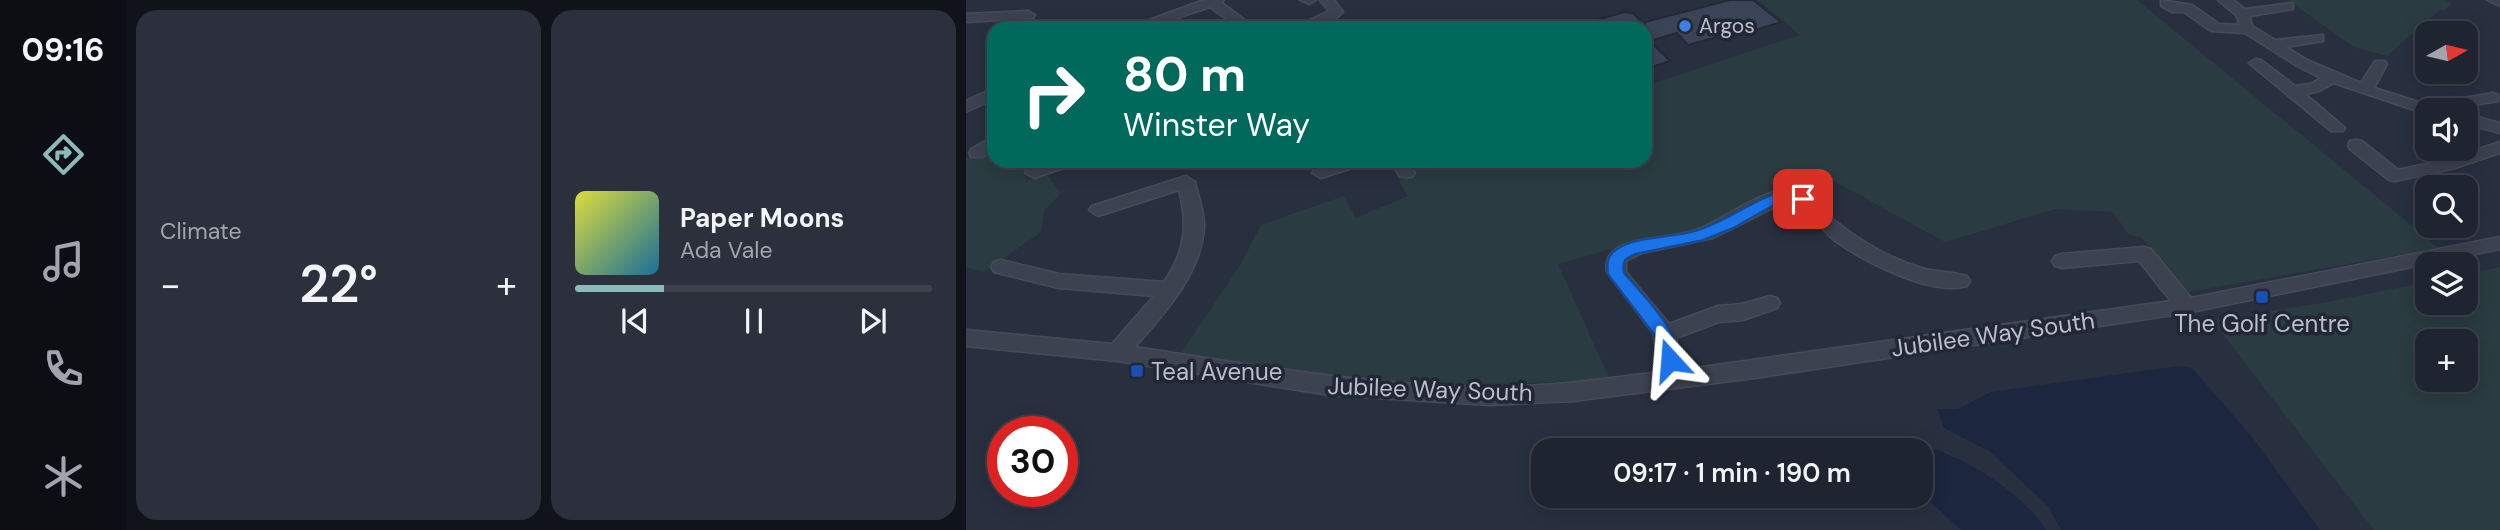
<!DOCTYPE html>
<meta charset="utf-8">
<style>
:root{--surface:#1e2430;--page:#2b303c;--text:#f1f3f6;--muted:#a1a4ab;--line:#3c414c;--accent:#8bbbb9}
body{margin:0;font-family:"DM Sans",sans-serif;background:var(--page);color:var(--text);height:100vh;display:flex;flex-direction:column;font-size:26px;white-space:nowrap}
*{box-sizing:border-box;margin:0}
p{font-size:23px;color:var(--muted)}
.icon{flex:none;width:38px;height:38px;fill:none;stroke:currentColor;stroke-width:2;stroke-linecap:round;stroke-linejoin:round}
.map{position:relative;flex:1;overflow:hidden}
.drawer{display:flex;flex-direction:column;gap:10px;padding:10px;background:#10141a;width:840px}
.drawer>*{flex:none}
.banner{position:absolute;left:21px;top:21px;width:665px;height:147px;border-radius:21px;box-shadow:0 4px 18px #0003,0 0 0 2px var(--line);background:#00695c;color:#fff;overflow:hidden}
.needle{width:46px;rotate:82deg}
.fabs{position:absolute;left:1449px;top:21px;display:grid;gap:14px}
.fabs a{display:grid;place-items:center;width:63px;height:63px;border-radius:14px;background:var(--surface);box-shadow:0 4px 18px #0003,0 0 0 2px var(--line);font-size:35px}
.speed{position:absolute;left:21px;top:416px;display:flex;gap:14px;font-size:35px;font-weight:700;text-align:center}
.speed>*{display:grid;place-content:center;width:91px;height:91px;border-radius:50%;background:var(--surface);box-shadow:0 4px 18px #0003,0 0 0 2px var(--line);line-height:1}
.speed .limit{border:10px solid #d22;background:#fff;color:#111}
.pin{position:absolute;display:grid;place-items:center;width:60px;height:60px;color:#fff;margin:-30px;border-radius:14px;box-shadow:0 4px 10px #0006}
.me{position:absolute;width:77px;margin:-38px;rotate:341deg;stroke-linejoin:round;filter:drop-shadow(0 0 5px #0008)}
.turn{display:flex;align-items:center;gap:24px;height:147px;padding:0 21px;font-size:32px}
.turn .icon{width:91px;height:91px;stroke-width:2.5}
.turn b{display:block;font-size:49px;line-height:60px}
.big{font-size:52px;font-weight:600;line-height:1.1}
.drawer .card{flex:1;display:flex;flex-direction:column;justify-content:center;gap:10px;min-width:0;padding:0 24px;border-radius:21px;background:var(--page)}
.song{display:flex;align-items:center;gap:21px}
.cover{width:84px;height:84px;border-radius:10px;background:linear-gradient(135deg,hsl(60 70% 55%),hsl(200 70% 35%))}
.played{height:7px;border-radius:4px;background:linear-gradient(90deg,var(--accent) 25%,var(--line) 25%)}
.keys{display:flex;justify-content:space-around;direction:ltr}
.heat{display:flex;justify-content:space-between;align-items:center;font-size:38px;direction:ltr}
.drawer .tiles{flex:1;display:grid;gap:10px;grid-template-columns:repeat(2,1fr)}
.trip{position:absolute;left:565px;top:438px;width:402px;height:70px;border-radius:21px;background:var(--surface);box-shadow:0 4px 18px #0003,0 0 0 2px var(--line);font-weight:600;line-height:70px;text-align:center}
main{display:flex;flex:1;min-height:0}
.dock{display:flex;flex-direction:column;width:126px;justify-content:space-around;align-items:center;background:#0c0e13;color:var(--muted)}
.dock .icon{width:49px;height:49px}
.dock .active{color:var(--accent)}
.dock b{font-size:32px;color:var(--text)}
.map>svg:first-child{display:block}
.green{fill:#2a3c41;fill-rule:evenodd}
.water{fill:#1c263e}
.building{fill:#3b4456;stroke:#232937;stroke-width:2}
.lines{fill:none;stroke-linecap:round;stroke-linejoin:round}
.minor-casing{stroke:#464b59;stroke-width:3}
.minor{fill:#3c4250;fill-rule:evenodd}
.route{fill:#1a73e8;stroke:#114b97;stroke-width:2}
.shop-dot{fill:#3f7fe0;stroke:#212735;stroke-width:2.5}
.transit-dot{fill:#1a4fb4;stroke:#212735;stroke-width:2.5}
.labels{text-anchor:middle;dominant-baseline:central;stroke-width:7;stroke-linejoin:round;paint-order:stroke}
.far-poi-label{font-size:21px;fill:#b9beca;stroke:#212735;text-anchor:start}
.poi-label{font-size:24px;fill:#b9beca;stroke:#212735}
.street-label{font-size:24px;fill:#b9beca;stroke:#212735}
</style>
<main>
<nav class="dock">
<b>09:16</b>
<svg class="icon active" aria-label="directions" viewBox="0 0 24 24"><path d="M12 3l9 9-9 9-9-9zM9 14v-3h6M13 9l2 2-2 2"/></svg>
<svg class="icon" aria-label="music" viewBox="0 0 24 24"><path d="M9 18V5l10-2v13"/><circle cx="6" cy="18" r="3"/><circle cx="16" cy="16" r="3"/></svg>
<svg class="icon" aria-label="phone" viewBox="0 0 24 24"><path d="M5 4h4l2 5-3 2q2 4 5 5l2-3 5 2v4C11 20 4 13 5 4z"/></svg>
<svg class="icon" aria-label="climate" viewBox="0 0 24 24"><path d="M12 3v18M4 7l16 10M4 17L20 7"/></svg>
</nav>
<section class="drawer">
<div class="tiles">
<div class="card"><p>Climate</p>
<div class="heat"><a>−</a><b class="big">22°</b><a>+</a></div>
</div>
<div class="card">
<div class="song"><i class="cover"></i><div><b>Paper Moons</b><p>Ada Vale</p></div></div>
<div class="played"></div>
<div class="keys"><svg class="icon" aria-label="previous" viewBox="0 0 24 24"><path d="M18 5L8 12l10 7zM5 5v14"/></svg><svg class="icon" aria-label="pause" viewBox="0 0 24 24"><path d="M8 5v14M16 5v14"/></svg><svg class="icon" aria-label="next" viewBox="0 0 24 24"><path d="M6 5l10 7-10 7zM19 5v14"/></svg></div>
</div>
</div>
</section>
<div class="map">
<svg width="1534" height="530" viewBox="0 0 1534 530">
<rect width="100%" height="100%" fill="#283040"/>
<g class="green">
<path d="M792,0H1171L1473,248L1222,292L1175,237L1163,235L1147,212L1089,209L979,242L864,179L840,178L733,232L637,251L592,264L643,378C550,386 455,386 362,378C312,373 263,363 214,355L275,264L295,225L378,196L390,218L442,196L433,181L450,174L443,161H679V86L834,35Z"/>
<path d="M1322,0H1477L1485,3L1477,11L1473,10L1421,56L1388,47Z"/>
<path d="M21,151L28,152V161H59L60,181L80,174L95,193L78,211L75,232L18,272L0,267V157L12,158Z"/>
<path d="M1534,267V530H1408L1246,320L1356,303L1461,282V303H1500V274ZM1461,341H1500V380H1461Z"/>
</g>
<g class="water">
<path d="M1213,366L1226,368L1286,437L1354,530H1095L1083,507L1023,451L978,428L971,409H992L1025,392Z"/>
<path d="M945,444C988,448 1058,493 1080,530H995L956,494V450H937Z"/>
</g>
<path class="building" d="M764,0H787L815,22L773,35L769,32L722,45L711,33L684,41L704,61L679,69V28H613L612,25L659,12L667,13L679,26V22Z"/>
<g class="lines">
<defs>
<g id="minor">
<path d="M238,0H258L256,3L289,28H273L244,7L181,28H161Z"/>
<path d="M334,0H350L343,4Z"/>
<path d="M354,0H368L377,12C363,27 345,28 326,28L363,11Z"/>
<path d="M1195,0L1226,5L1253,24L1274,25L1270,15L1252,0H1267L1279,9L1327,3V9L1284,16L1286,26L1309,40L1357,35V41L1320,47L1341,60L1395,83L1409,61H1419L1421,64L1408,88L1469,107L1471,110L1457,113L1368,83L1353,91L1339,94L1379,128L1377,131H1365L1283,63L1290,59L1295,60L1329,86L1344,84L1355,78L1331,66L1279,33L1245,31L1218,12H1206L1195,6Z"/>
<path d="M1521,0H1534V6Z"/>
<path d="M62,11L69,15L67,18L0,22V14Z"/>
<path d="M28,88V99L0,112V101Z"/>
<path d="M1527,93L1532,95V101L1509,105L1505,113L1500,114L1534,123V133L1500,124V110H1491L1498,98Z"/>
<path d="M28,136V149L17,157H5L3,153L5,149Z"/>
<path d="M1390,140L1396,141L1432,170L1479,160L1534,142V153L1489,168L1429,181L1423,180L1384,149L1382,145L1384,141Z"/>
<path d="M85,161H109L107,165L68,178L59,173L62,169Z"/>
<path d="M373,161H398L396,165L355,178L346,173L349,169Z"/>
<path d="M425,161H441L449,173L446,177H434Z"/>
<path d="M220,176L229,182C232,196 238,210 238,225C237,272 198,314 169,347C286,365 404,386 524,387C581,387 638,379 694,372L687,333L641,272C639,263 642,254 650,249C675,234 707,240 733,229C760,218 798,187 827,190C846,192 856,210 869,221C895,242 927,260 959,269C973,272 987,272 1001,276L1004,281L1001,286C965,297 898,261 869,241C855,230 838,201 819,202L747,238L676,253L660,261V272L703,324L752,306L776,304L804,296L811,298L814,303L811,308L777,320L753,322L710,338L715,370L1205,301L1173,261L1096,268L1089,266L1086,261L1089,256L1096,254L1178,247L1185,249L1225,298L1534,237V249L1220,313L789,378L607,401L524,405L363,395L151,361L0,346V330L146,344L188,296L93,288L28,272L25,267L28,262L35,260L93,274L198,282C219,252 222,225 213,190L132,216L123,210L126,206Z"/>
</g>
</defs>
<use href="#minor" class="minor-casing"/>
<use href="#minor" class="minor"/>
</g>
<path class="route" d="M819,191L842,196L844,199L837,204L819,200L813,202L767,228L737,240L669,254C658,259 656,261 658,273C673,291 723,340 710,365H697L691,338L642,274C641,264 641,256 650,250C668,236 707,238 729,231C761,222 787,199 819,191Z"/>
<circle class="shop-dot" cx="719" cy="26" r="7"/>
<g class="transit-dot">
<rect x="1289" y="290" width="14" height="14" rx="3.5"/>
<rect x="164" y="364" width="14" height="14" rx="3.5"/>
</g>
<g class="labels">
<g class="far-poi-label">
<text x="733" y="26">Argos</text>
</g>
<g class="poi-label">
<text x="1296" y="323">The Golf Centre</text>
<text x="185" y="371" text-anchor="start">Teal Avenue</text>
</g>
<g class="street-label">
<text transform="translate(1027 334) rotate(-8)">Jubilee Way South</text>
<text transform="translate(464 389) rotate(2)">Jubilee Way South</text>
</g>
</g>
</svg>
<div class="fabs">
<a><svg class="needle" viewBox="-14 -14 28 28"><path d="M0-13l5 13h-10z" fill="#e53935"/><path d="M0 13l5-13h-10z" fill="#a1a4ab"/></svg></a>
<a><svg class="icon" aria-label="sound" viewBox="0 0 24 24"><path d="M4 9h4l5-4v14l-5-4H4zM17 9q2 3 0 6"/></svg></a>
<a><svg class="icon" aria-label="search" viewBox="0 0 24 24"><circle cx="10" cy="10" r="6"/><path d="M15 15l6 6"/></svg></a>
<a><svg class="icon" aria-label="layers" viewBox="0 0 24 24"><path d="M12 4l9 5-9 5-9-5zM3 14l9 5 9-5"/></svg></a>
<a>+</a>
</div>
<div class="speed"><div class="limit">30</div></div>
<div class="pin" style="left:837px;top:199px;background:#d93025"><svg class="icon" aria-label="arrive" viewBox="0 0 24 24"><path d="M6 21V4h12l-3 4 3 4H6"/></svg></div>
<svg class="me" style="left:704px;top:360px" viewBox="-20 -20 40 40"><path d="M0-17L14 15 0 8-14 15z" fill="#1a73e8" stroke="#fff" stroke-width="4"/></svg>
<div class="trip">09:17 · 1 min · 190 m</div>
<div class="banner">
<div class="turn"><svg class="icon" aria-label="right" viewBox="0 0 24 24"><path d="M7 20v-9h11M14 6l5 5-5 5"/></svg><div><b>80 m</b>Winster Way</div></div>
</div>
</div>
</main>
